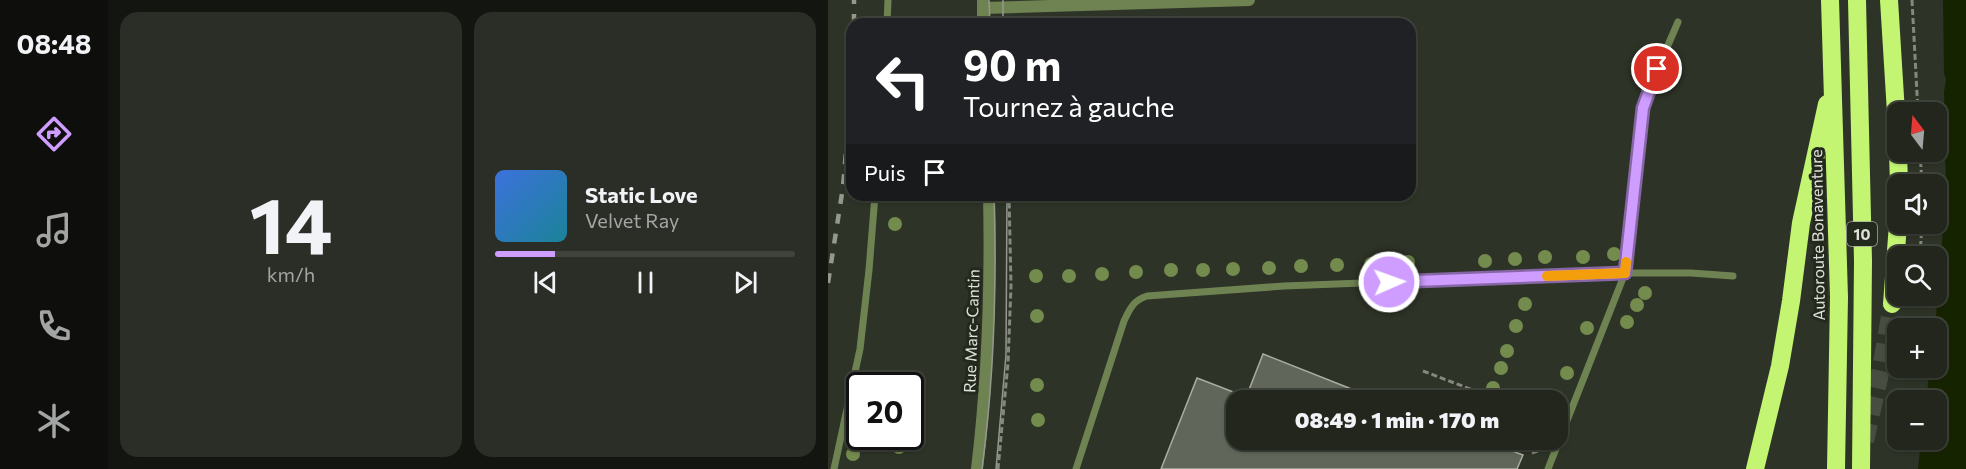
<!DOCTYPE html>
<html lang="fr">
<meta charset="utf-8">
<style>
:root{--surface:#22261d;--page:#2a2e26;--text:#f1f3f6;--muted:#a2a5a4;--line:#3f433b;--accent:#cf9dff}
body{margin:0;font-family:Commissioner,sans-serif;background:var(--page);color:var(--text);height:100vh;display:flex;flex-direction:column;font-size:22px;white-space:nowrap}
*{box-sizing:border-box;margin:0}
p{font-size:20px;color:var(--muted)}
.icon{flex:none;width:33px;height:33px;fill:none;stroke:currentColor;stroke-width:2;stroke-linecap:round;stroke-linejoin:round}
.map{position:relative;flex:1;overflow:hidden}
.drawer{display:flex;flex-direction:column;gap:12px;padding:12px;background:#131510;width:720px}
.drawer>*{flex:none}
.guide{position:absolute;left:18px;top:18px;width:570px;height:183px;border-radius:18px;box-shadow:0 2px 4px #0004,0 0 0 2px var(--line);background:#202124;color:#fff;overflow:hidden}
.needle{width:39px;rotate:344deg}
.fabs{position:absolute;left:1059px;top:102px;display:grid;gap:12px}
.fabs a{display:grid;place-items:center;width:60px;height:60px;border-radius:12px;background:var(--surface);box-shadow:0 2px 4px #0004,0 0 0 2px var(--line);font-size:30px}
.speed{position:absolute;left:18px;top:372px;display:flex;gap:12px;font-size:30px;font-weight:700;text-align:center}
.speed>*{display:grid;place-content:center;width:78px;height:78px;border-radius:50%;background:var(--surface);box-shadow:0 2px 4px #0004,0 0 0 2px var(--line);line-height:1}
.speed .limit{border:3px solid #111;border-radius:9px;background:#fff;color:#111}
.pin{position:absolute;display:grid;place-items:center;width:51px;height:51px;color:#fff;margin:-26px;border:3px solid #fff;border-radius:50%;box-shadow:0 2px 6px #0007}
.me{position:absolute;width:66px;margin:-33px;rotate:88deg;stroke-linejoin:round;filter:drop-shadow(0 0 4px #0008)}
.turn{display:flex;align-items:center;gap:21px;height:126px;padding:0 18px;font-size:27px}
.turn .icon{width:78px;height:78px;stroke-width:2.5}
.turn b{display:block;font-size:42px;line-height:51px}
.then{display:flex;align-items:center;height:57px;padding:0 18px;background:#0003;gap:12px;font-size:22px}
.drawer .card{flex:1;display:flex;flex-direction:column;justify-content:center;gap:9px;min-width:0;padding:0 21px;border-radius:18px;background:var(--page)}
.drawer .dial{align-items:center;gap:0}
.dial b{font-size:78px;line-height:1}
.song{display:flex;align-items:center;gap:18px}
.cover{width:72px;height:72px;border-radius:9px;background:linear-gradient(135deg,hsl(220 70% 55%),hsl(190 70% 35%))}
.played{height:6px;border-radius:3px;background:linear-gradient(90deg,var(--accent) 20%,var(--line) 20%)}
.keys{display:flex;justify-content:space-around;direction:ltr}
.drawer .tiles{flex:1;display:grid;gap:12px;grid-template-columns:repeat(2,1fr)}
.trip{position:absolute;left:398px;top:390px;width:342px;height:60px;border-radius:18px;background:var(--surface);box-shadow:0 2px 4px #0004,0 0 0 2px var(--line);font-weight:800;line-height:60px;text-align:center}
main{display:flex;flex:1;min-height:0}
.dock{display:flex;flex-direction:column;width:108px;justify-content:space-around;align-items:center;background:#0e0f0c;color:var(--muted)}
.dock .icon{width:42px;height:42px}
.dock .selected{color:var(--accent)}
.dock b{font-size:27px;color:var(--text)}
.map>svg:first-child{display:block}
.water{fill:#162300}
.building{fill:#606659;stroke:#a8aea1;stroke-width:1.5}
.lines{fill:none;stroke-linecap:round;stroke-linejoin:round}
.motorway-tunnel{stroke:#484d42;stroke-width:18;stroke-dasharray:18 9;stroke-linecap:butt}
.path{stroke:#84897f;stroke-width:3;stroke-dasharray:6 3;stroke-linecap:butt}
.service{stroke:#6e8351;stroke-width:7}
.minor{stroke:#6e8351;stroke-width:12}
.motorway{stroke:#c3f572;stroke-width:18}
.tram{stroke:#94988f;stroke-width:1.5}
.rail{stroke:#94988f;stroke-width:4.5;stroke-dasharray:10 10;stroke-linecap:butt}
.tree{fill:#738b4d}
.route-casing{stroke:#8766a6;stroke-width:15}
.route{stroke:#cf9dff;stroke-width:10}
.slow{stroke:#f59e0b;stroke-width:10}
.labels{text-anchor:middle;dominant-baseline:central;stroke-width:6;stroke-linejoin:round;paint-order:stroke}
.shield{fill:#24291e;stroke:#a6aaa1;stroke-width:1.5}
.shield-label{font-size:15px;font-weight:bold;fill:#dde1d9}
.street-label{font-size:16px;fill:#dde1d9;stroke:#24291e}
</style>
<main>
<nav class="dock">
<b>08:48</b>
<svg class="icon selected" aria-label="directions" viewBox="0 0 24 24"><path d="M12 3l9 9-9 9-9-9zM9 14v-3h6M13 9l2 2-2 2"/></svg>
<svg class="icon" aria-label="music" viewBox="0 0 24 24"><path d="M9 18V5l10-2v13"/><circle cx="6" cy="18" r="3"/><circle cx="16" cy="16" r="3"/></svg>
<svg class="icon" aria-label="phone" viewBox="0 0 24 24"><path d="M5 4h4l2 5-3 2q2 4 5 5l2-3 5 2v4C11 20 4 13 5 4z"/></svg>
<svg class="icon" aria-label="climate" viewBox="0 0 24 24"><path d="M12 3v18M4 7l16 10M4 17L20 7"/></svg>
</nav>
<section class="drawer">
<div class="tiles">
<div class="card dial"><b>14</b><p>km/h</p></div>
<div class="card">
<div class="song"><i class="cover"></i><div><b>Static Love</b><p>Velvet Ray</p></div></div>
<div class="played"></div>
<div class="keys"><svg class="icon" aria-label="previous" viewBox="0 0 24 24"><path d="M18 5L8 12l10 7zM5 5v14"/></svg><svg class="icon" aria-label="pause" viewBox="0 0 24 24"><path d="M8 5v14M16 5v14"/></svg><svg class="icon" aria-label="next" viewBox="0 0 24 24"><path d="M6 5l10 7-10 7zM19 5v14"/></svg></div>
</div>
</div>
</section>
<div class="map">
<svg width="1138" height="469" viewBox="0 0 1138 469">
<rect width="100%" height="100%" fill="#2e3327"/>
<path class="water" d="M1115,0H1138V469H1090L1093,440H1108V400H1098L1102,368H1108L1107,328L1118,192L1116,92L1118,79L1116,74Z"/>
<g class="building">
<path d="M435,354L526,390L522,400H417Z"/>
<path d="M369,378L408,393V440H655L695,455L689,469H333Z"/>
</g>
<g class="lines">
<path class="motorway-tunnel" d="M1037,441L1053,369L1064,304"/>
<g class="path">
<path d="M1084,0L1090,112"/>
<path d="M1092,152L1094,184"/>
<path d="M1092,256L1094,224"/>
<path d="M1088,304L1089,296"/>
<path d="M595,371L671,400"/>
<path d="M679,443L680,440"/>
<path d="M704,453L716,449"/>
<path d="M170,469L180,363L183,286L181,195"/>
</g>
<g class="service">
<path d="M59,24L60,0"/>
<path d="M6,469L32,349L41,270L47,195"/>
<path d="M248,469L296,321C302,308 306,300 319,296L456,286L797,273H863L905,276"/>
<path d="M720,469L797,273L815,108L818,96L850,22"/>
</g>
<g class="minor">
<path d="M155,0V24"/>
<path d="M155,8L421,0"/>
<path d="M149,469C160,377 163,287 161,195"/>
</g>
<g class="motorway">
<path d="M1002,0L1011,297L1008,469"/>
<path d="M1029,0L1035,261L1033,469"/>
<path d="M1061,0L1070,145"/>
<path d="M1070,152L1071,184"/>
<path d="M1064,304L1070,224"/>
<path d="M927,469L952,366L963,301L973,223L999,104"/>
</g>
<g class="tram">
<path d="M161,0L162,24"/>
<path d="M175,0V24"/>
<path d="M154,469C166,378 169,287 166,195"/>
<path d="M168,469L178,355L179,195"/>
</g>
<g class="rail">
<path d="M26,24V0"/>
<path d="M0,283L15,187L24,81"/>
</g>
</g>
<g class="tree">
<circle cx="67" cy="224" r="7"/>
<circle cx="786" cy="254" r="7"/>
<circle cx="717" cy="257" r="7"/>
<circle cx="755" cy="257" r="7"/>
<circle cx="687" cy="259" r="7"/>
<circle cx="657" cy="261" r="7"/>
<circle cx="580" cy="262" r="7"/>
<circle cx="543" cy="264" r="7"/>
<circle cx="509" cy="265" r="7"/>
<circle cx="473" cy="266" r="7"/>
<circle cx="441" cy="268" r="7"/>
<circle cx="405" cy="269" r="7"/>
<circle cx="343" cy="270" r="7"/>
<circle cx="375" cy="270" r="7"/>
<circle cx="308" cy="272" r="7"/>
<circle cx="274" cy="274" r="7"/>
<circle cx="208" cy="276" r="7"/>
<circle cx="241" cy="276" r="7"/>
<circle cx="817" cy="293" r="7"/>
<circle cx="697" cy="304" r="7"/>
<circle cx="809" cy="305" r="7"/>
<circle cx="209" cy="316" r="7"/>
<circle cx="799" cy="322" r="7"/>
<circle cx="688" cy="326" r="7"/>
<circle cx="759" cy="328" r="7"/>
<circle cx="679" cy="351" r="7"/>
<circle cx="673" cy="368" r="7"/>
<circle cx="739" cy="373" r="7"/>
<circle cx="209" cy="385" r="7"/>
<circle cx="665" cy="388" r="7"/>
<circle cx="210" cy="420" r="7"/>
<circle cx="71" cy="447" r="7"/>
<circle cx="25" cy="454" r="7"/>
</g>
<g class="lines">
<defs>
<path id="route" d="M561,282L797,273L815,108L829,69"/>
</defs>
<use href="#route" class="route-casing"/>
<use href="#route" class="route"/>
<path class="slow" d="M719,276L797,273L798,262"/>
</g>
<g class="labels">
<rect class="shield" x="1019" y="222" width="30" height="24" rx="4.5"/>
<g class="shield-label">
<text x="1034" y="234">10</text>
</g>
<g class="street-label">
<text transform="translate(989 235) rotate(-91)">Autoroute Bonaventure</text>
<text transform="translate(143 331) rotate(-88)">Rue Marc-Cantin</text>
</g>
</g>
</svg>
<div class="fabs">
<a><svg class="needle" viewBox="-14 -14 28 28"><path d="M0-13l5 13h-10z" fill="#e53935"/><path d="M0 13l5-13h-10z" fill="#a2a5a4"/></svg></a>
<a><svg class="icon" aria-label="sound" viewBox="0 0 24 24"><path d="M4 9h4l5-4v14l-5-4H4zM17 9q2 3 0 6"/></svg></a>
<a><svg class="icon" aria-label="search" viewBox="0 0 24 24"><circle cx="10" cy="10" r="6"/><path d="M15 15l6 6"/></svg></a>
<a>+</a>
<a>−</a>
</div>
<div class="speed"><div class="limit">20</div></div>
<div class="pin" style="left:829px;top:69px;background:#d93025"><svg class="icon" aria-label="arrive" viewBox="0 0 24 24"><path d="M6 21V4h12l-3 4 3 4H6"/></svg></div>
<svg class="me" style="left:561px;top:282px" viewBox="-20 -20 40 40"><circle r="17" fill="#cf9dff" stroke="#fff" stroke-width="3"/><path d="M0-11L8 9 0 5-8 9z" fill="#fff"/></svg>
<div class="trip">08:49 · 1 min · 170 m</div>
<div class="guide">
<div class="turn"><svg class="icon" aria-label="left" viewBox="0 0 24 24"><path d="M17 20v-9H6M10 6l-5 5 5 5"/></svg><div><b>90 m</b>Tournez à gauche</div></div>
<div class="then">Puis<svg class="icon" aria-label="arrive" viewBox="0 0 24 24"><path d="M6 21V4h12l-3 4 3 4H6"/></svg></div>
</div>
</div>
</main>
